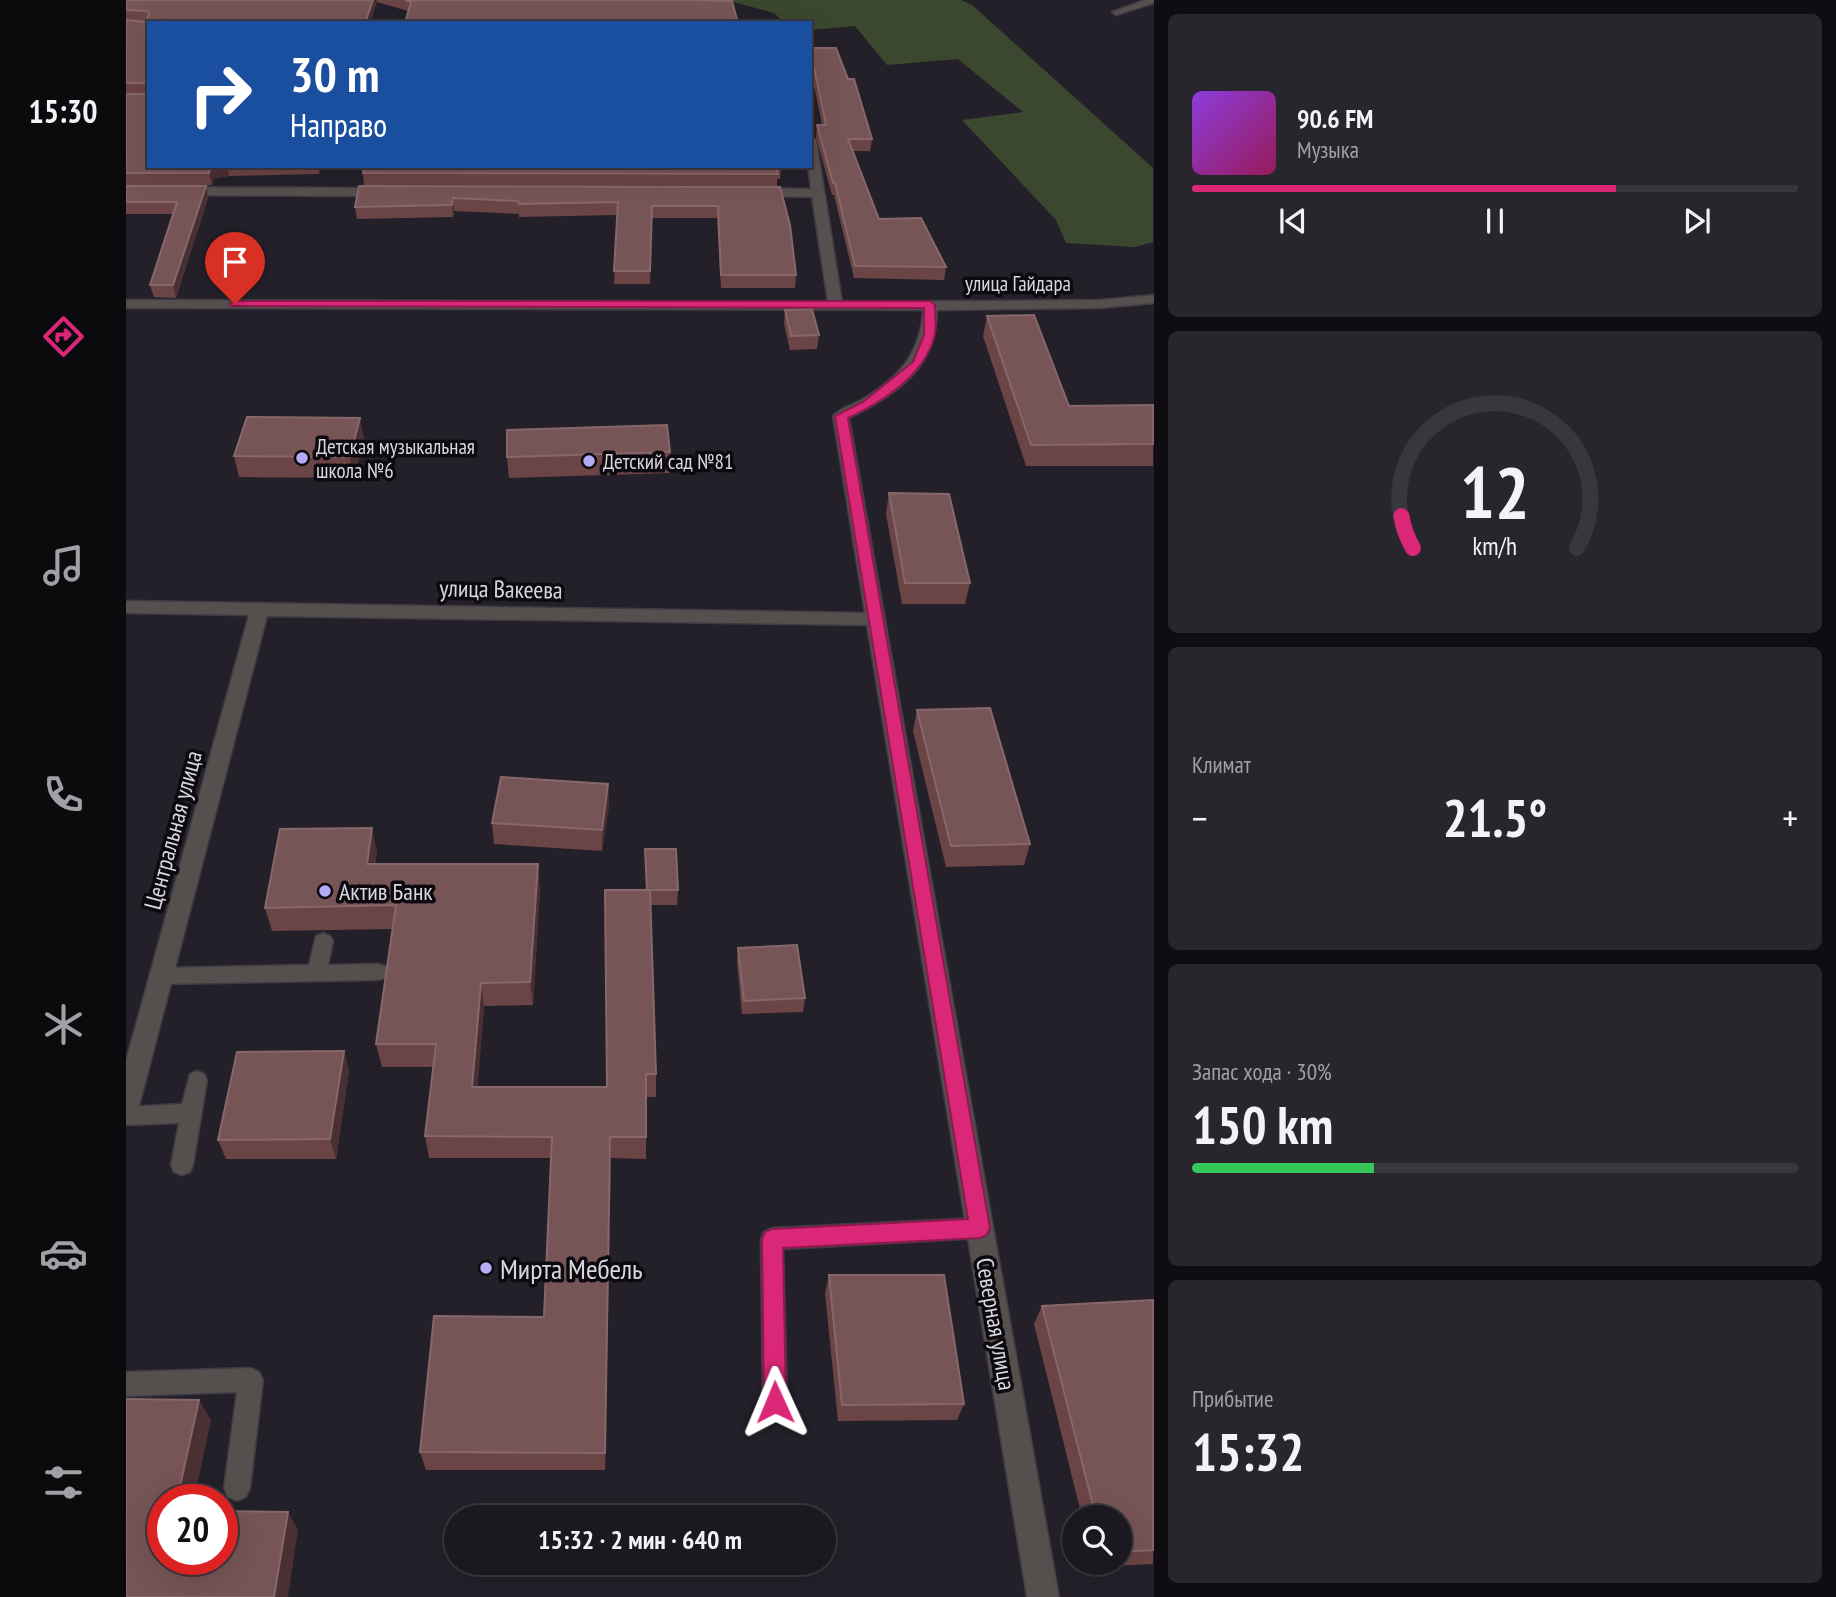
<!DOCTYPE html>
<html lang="ru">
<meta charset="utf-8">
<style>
:root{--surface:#1b1820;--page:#28252d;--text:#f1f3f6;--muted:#a0a0a5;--line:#39373e;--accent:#db2777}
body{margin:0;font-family:"PT Sans Narrow",sans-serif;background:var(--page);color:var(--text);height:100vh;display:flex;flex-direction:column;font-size:26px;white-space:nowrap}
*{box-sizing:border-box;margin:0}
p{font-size:23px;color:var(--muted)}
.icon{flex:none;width:38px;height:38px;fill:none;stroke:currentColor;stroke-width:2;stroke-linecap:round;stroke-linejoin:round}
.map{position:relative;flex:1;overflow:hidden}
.panel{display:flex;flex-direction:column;gap:14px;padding:14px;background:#0f0d12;width:682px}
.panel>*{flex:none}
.top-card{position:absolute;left:21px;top:21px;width:665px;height:147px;border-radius:0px;box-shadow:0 7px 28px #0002,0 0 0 2px var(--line);background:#1a4fa0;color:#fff;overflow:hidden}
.controls{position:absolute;left:936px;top:1505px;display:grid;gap:14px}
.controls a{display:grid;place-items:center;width:70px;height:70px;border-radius:50%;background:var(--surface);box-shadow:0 7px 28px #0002,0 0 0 2px var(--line);font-size:35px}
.speed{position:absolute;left:21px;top:1484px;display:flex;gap:14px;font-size:35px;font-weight:700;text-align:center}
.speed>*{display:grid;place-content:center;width:91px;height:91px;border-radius:50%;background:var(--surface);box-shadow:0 7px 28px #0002,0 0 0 2px var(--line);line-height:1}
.speed .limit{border:10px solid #d22;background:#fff;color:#111}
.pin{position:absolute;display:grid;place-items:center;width:60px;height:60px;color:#fff;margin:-72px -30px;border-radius:50% 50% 50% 0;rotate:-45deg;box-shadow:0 0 7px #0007}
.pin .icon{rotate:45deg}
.me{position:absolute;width:77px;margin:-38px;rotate:359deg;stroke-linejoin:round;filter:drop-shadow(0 0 5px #0008)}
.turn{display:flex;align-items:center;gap:24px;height:147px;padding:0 28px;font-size:32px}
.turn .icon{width:91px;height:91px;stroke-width:2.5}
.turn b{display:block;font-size:49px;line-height:60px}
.big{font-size:52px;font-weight:700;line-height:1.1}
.panel .tile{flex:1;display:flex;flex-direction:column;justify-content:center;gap:10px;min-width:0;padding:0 24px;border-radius:10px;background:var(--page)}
.panel .dial{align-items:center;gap:0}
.dial svg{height:182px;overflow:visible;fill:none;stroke:var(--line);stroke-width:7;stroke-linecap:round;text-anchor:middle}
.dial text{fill:var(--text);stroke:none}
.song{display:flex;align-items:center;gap:21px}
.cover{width:84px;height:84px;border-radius:10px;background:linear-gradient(135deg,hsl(270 70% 55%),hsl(330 70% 35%))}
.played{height:7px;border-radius:4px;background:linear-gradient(90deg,var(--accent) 70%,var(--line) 70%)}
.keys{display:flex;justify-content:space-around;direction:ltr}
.heat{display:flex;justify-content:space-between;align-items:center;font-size:38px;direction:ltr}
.charge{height:10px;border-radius:5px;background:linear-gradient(90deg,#34c759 30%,var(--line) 0)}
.trip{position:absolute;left:318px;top:1505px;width:392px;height:70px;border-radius:35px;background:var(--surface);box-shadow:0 7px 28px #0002,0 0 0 2px var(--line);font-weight:700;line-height:70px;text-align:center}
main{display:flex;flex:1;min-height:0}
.tab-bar{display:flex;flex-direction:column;width:126px;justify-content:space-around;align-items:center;background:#0b0a0d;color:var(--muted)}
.tab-bar .icon{width:49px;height:49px}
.tab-bar .selected{color:var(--accent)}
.tab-bar b{font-size:32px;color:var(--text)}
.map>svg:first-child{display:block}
.green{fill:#3b482f}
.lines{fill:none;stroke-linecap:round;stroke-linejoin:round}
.service-casing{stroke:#3d3a43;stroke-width:3}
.minor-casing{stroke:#3d3a43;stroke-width:3}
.service{fill:#554f4d;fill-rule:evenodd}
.minor{fill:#554f4d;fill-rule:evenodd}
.wall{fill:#6b4445}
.shaded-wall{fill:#4a2f33}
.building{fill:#775455;stroke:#86686a;stroke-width:2}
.route{fill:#db2777;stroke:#8e194d;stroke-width:2}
.poi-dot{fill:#b7abf8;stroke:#0c0a0f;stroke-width:2.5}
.labels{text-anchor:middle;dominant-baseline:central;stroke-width:7;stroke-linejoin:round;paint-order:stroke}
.far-street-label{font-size:21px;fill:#d9d7de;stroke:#0c0a0f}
.far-poi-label{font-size:21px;fill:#d9d7de;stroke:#0c0a0f;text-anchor:start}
.street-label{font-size:24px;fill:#d9d7de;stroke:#0c0a0f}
.poi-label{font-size:24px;fill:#d9d7de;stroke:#0c0a0f;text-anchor:start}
.near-poi-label{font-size:28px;fill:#d9d7de;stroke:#0c0a0f;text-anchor:start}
</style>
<main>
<nav class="tab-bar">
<b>15:30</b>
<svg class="icon selected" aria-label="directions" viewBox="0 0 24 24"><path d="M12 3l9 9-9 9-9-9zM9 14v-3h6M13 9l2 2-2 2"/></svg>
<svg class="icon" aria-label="music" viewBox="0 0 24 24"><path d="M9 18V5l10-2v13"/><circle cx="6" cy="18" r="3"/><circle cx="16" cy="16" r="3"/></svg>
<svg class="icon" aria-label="phone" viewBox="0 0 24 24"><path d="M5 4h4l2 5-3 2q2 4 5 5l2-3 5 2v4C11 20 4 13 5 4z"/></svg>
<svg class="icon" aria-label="climate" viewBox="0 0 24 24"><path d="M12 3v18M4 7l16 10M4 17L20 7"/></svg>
<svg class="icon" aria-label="car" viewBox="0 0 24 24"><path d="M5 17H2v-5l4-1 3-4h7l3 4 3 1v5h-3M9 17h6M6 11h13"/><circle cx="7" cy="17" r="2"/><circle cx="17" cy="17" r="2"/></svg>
<svg class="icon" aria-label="filters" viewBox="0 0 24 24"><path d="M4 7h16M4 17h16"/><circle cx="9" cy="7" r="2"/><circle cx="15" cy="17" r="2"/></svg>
</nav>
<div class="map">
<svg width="1028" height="1597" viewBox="0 0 1028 1597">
<rect width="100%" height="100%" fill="#24202a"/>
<path class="green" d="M600,0H835L846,5L1027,168V242L1009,247L940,243L930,220L836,120L897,112L832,59L761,65L729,26L684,30V23H659L648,13Z"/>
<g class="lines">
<defs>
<g id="service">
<path d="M1019,0H1028V3L990,15L986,12Z"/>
<path d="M197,933L204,936L207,941L202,965L252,964L259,966L262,972L259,978L252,980L35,984L28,982L25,976L28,970L35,968L183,965L190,936Z"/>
<path d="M71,1071L78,1074L81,1080L67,1165L64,1172L56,1175L48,1172L45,1165L53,1123L0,1125V1107L56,1104L64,1074Z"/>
<path d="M854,1218L862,1221L865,1228L862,1235L854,1238L657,1249L661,1402L658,1411L649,1414L640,1411L637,1402L635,1239L638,1232L646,1228Z"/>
<path d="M125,1368L133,1372L137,1380L124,1488L120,1497L111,1501L102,1497L98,1488L111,1392L0,1396V1372Z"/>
</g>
<g id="minor">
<path d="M684,136L690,140L716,302L974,300L1028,295V303L974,308L811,310C810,368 772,394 723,418L933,1597H901L741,625L141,616L13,1106L9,1114L0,1117V1061L123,615L0,613V601L739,613L707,416C714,408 726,405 735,400C772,379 795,353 797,310L0,308V300L702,302L686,197L629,196L623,192L629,188L685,189L682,166H684Z"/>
<path d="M0,187L260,188L266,192L260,196L0,195Z"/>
</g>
</defs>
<use href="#service" class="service-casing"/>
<use href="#minor" class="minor-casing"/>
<use href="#service" class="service"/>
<use href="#minor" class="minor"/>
</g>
<g class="wall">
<path d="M0,0H563L282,11L251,2L23,166H196L193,174L103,176L88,178L86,185H0Z"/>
<path d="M684,48L746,139L744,151H726L753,219L820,267L818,280L728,278L708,195H706L690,137L691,125H696L684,66Z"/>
<path d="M655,167L654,179H651V186L238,185L237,173Z"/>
<path d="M0,186L82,198L50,298L28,297L24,285L47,214H0Z"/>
<path d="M233,186L654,187L670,275L669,288H595L591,218H526L524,284H488L491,215L393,217V214L328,211L327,217L231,219L229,207Z"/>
<path d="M659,310L693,335L691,349L664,350L658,324Z"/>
<path d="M861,316L943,406L1027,405V466H900L857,336Z"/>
<path d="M238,439L228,478L113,477L108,456Z"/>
<path d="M544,452V473L383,478L381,457Z"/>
<path d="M763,493L844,583L839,604H776L760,514Z"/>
<path d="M791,710L904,844L898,865L820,867L787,731Z"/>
<path d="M482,784L483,805L476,851L368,844L366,823Z"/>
<path d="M519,849L552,890L551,905H525L530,1074V1097H520V1159L485,1158L479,1470H300L294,1452L418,1317L425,1158H303L299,1136L307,1067H256L250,1044L267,929L146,931L139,908L251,852L249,864L414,888L407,1005L358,1006L351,1087H481L520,890Z"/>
<path d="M612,948L679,998L677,1012L616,1014L611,962Z"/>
<path d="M218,1051L223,1071L210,1159H100L92,1140Z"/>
<path d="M703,1275L838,1404L831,1420L712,1421L699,1293Z"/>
<path d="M1027,1300V1564L968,1567L967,1563H994V1517H956L908,1324L916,1306Z"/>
</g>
<g class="shaded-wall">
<path d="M247,0H251V2L244,23H239Z"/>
<path d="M85,166H101L103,176L88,178L86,185L83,173Z"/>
<path d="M192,166H196L193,174Z"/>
<path d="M80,186L82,198L50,298L47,285Z"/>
<path d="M327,198L328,211L327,217L326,205Z"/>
<path d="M234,418L238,439L228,478L224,457Z"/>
<path d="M482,784L483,805L476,851V830Z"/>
<path d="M246,828L251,852L246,887L241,864Z"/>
<path d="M412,864L414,888L407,1005L404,982Z"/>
<path d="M355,983L358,1006L350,1109L346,1087Z"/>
<path d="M218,1051L223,1071L210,1159L204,1139Z"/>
<path d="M484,1137L485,1158L479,1470V1453Z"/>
<path d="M73,1400L85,1420L68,1500H51Z"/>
<path d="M162,1512L172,1530L162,1597H148Z"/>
</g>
<g class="building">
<path d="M0,0H247L239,23H23V86L20,83H0V20L20,22L23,13L21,11L0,10Z"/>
<path d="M279,0H563L606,1L612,23H279L285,2Z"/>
<path d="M684,48H710L722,79H728L746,139H722L753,219L795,218L820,267L729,266L709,183H707L691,125H700Z"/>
<path d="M23,88V166H86H85L83,173H0V94H22Z"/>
<path d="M238,166H655V167H650L652,174L237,173Z"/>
<path d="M0,186H80L47,285H24L51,202H0Z"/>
<path d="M233,186L654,187L664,225L670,275H595L592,206H526L524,271H488L492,202L393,204L392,201L327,198L326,205L229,207Z"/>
<path d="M686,309L693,335L665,336L659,310Z"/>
<path d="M908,315L943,406L1027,405V444L905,445L861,316Z"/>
<path d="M121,417L234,418L224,457L108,456Z"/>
<path d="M541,425L544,452L381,457V430Z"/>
<path d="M763,493L823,494L844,583H779Z"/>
<path d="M864,708L904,844L825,846L791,710Z"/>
<path d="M375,777L482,784L476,830L366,823Z"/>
<path d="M246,828L241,864H412L404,982L355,983L346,1087H481L479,890H524L530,1074H520V1137H484L479,1453L294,1452L308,1316L418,1317L426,1137L299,1136L310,1044H250L270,905L139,908L154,829Z"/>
<path d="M519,849H550L552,890H521Z"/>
<path d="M671,945L679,998L618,1001L612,948Z"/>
<path d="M218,1051L204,1139L92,1140L111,1052Z"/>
<path d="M703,1275H818L838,1404L716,1405Z"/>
<path d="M1027,1300V1550L994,1552V1517H970L916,1306Z"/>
<path d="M0,1399L73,1400L51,1500H37V1559H96V1511L162,1512L148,1597H0Z"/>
</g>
<path class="route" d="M109,301H804L809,305C809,315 811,328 808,338C797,376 756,402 722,418L864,1228L861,1235L854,1238L657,1248L660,1402L657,1410L649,1413L642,1410L638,1402L636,1239L639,1232L646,1229L842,1219L709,416L737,402L787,362L798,335V308L105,306L104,304Z"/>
<g class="poi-dot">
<circle cx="176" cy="458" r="7"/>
<circle cx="463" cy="461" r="7"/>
<circle cx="199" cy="891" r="7"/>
<circle cx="360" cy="1268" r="7"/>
</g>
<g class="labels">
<g class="far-street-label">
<text x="892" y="283">улица Гайдара</text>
</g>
<g class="far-poi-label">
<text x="190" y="446">Детская музыкальная<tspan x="190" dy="24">школа №6</tspan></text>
<text x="477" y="461">Детский сад №81</text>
</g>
<g class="street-label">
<text transform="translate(375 589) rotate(1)">улица Вакеева</text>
<text transform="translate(47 830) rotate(-75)">Центральная улица</text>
<text transform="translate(870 1324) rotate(80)">Северная улица</text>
</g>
<g class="poi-label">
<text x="213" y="891">Актив Банк</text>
</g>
<g class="near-poi-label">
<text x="374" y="1268">Мирта Мебель</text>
</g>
</g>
</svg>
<div class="controls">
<a><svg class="icon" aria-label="search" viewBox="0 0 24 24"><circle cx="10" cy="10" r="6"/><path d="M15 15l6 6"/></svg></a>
</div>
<div class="speed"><div class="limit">20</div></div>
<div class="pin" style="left:109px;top:304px;background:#d93025"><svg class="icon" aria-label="arrive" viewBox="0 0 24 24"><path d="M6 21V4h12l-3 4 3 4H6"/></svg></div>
<svg class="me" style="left:649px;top:1402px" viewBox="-20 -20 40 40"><path d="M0-17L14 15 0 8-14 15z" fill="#db2777" stroke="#fff" stroke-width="4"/></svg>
<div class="trip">15:32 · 2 мин · 640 m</div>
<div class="top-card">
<div class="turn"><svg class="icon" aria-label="right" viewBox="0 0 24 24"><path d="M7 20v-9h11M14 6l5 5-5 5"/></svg><div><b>30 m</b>Направо</div></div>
</div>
</div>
<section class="panel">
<div class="tile">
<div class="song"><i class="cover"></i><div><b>90.6 FM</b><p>Музыка</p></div></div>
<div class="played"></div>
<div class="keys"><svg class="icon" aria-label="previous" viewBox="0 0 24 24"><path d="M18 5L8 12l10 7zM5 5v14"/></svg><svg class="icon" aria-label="pause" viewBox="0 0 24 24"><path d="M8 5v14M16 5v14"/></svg><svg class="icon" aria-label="next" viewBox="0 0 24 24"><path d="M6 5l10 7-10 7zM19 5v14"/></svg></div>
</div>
<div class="tile dial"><svg viewBox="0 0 100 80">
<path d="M14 69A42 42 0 1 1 86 69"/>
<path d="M14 69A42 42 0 0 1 9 55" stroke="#db2777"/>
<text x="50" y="56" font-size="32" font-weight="700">12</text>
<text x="50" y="72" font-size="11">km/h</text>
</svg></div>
<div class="tile"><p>Климат</p>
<div class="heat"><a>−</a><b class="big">21.5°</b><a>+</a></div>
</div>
<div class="tile"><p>Запас хода · 30%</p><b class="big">150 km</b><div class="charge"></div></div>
<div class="tile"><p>Прибытие</p><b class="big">15:32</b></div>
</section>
</main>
